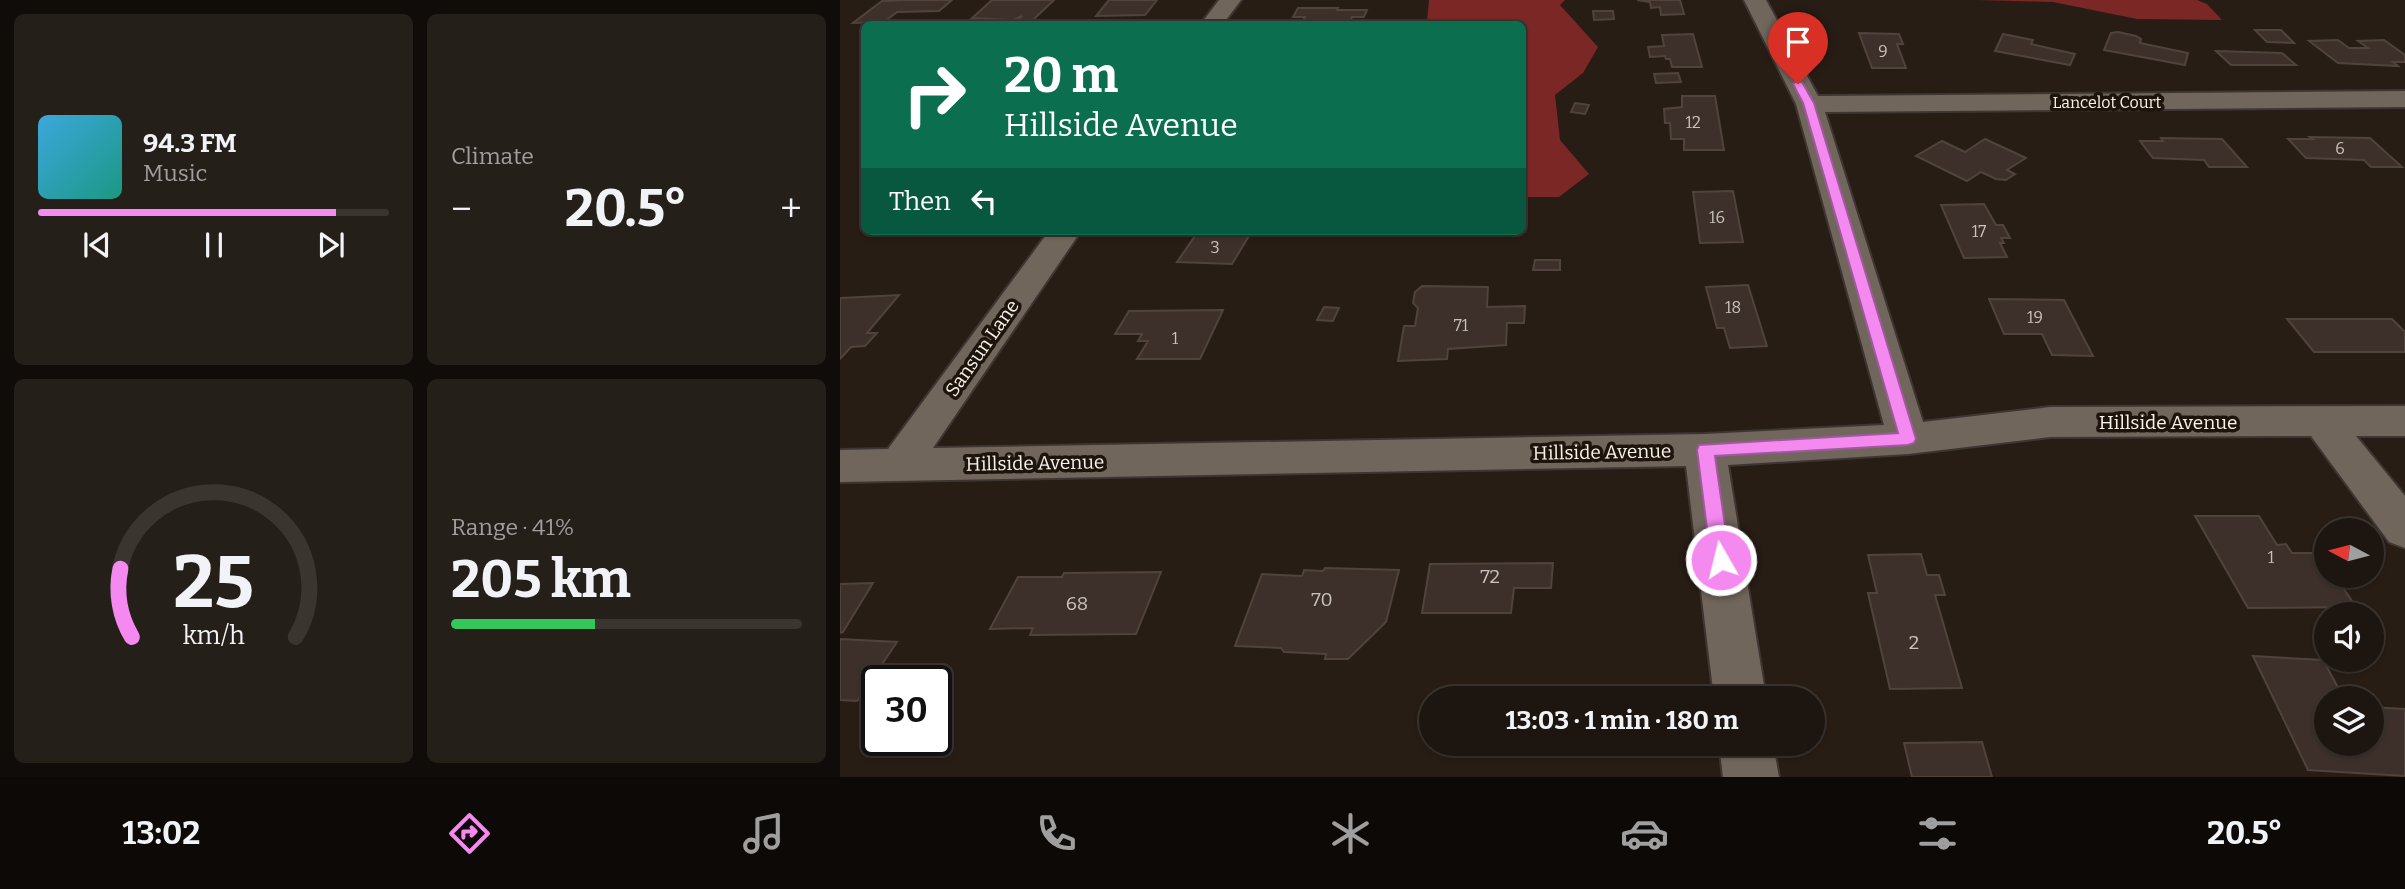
<!DOCTYPE html>
<meta charset="utf-8">
<style>
:root{--surface:#1d1610;--page:#251f19;--text:#f1f3f6;--muted:#a09f9f;--line:#3b3530;--accent:#f489f0}
body{margin:0;font-family:Bitter,serif;background:var(--page);color:var(--text);height:100vh;display:flex;flex-direction:column;font-size:26px;white-space:nowrap}
*{box-sizing:border-box;margin:0}
p{font-size:23px;color:var(--muted)}
.icon{flex:none;width:38px;height:38px;fill:none;stroke:currentColor;stroke-width:2;stroke-linecap:round;stroke-linejoin:round}
.map{position:relative;flex:1;overflow:hidden}
.drawer{display:flex;flex-direction:column;gap:14px;padding:14px;background:#100c09;width:840px}
.drawer>*{flex:none}
.guide{position:absolute;left:21px;top:21px;width:665px;height:214px;border-radius:10px;box-shadow:0 2px 5px #0004,0 0 0 2px var(--line);background:#0b6e4f;color:#fff;overflow:hidden}
.needle{width:46px;rotate:277deg}
.controls{position:absolute;left:1474px;top:518px;display:grid;gap:14px}
.controls a{display:grid;place-items:center;width:70px;height:70px;border-radius:50%;background:var(--surface);box-shadow:0 2px 5px #0004,0 0 0 2px var(--line);font-size:35px}
.speed{position:absolute;left:21px;top:665px;display:flex;gap:14px;font-size:35px;font-weight:700;text-align:center}
.speed>*{display:grid;place-content:center;width:91px;height:91px;border-radius:50%;background:var(--surface);box-shadow:0 2px 5px #0004,0 0 0 2px var(--line);line-height:1}
.speed .limit{border:4px solid #111;border-radius:10px;background:#fff;color:#111}
.pin{position:absolute;display:grid;place-items:center;width:60px;height:60px;color:#fff;margin:-72px -30px;border-radius:50% 50% 50% 0;rotate:-45deg;box-shadow:0 0 7px #0007}
.pin .icon{rotate:45deg}
.me{position:absolute;width:77px;margin:-38px;rotate:352deg;stroke-linejoin:round;filter:drop-shadow(0 0 5px #0008)}
.turn{display:flex;align-items:center;gap:24px;height:147px;padding:0 28px;font-size:32px}
.turn .icon{width:91px;height:91px;stroke-width:2.5}
.turn b{display:block;font-size:49px;line-height:60px}
.then{display:flex;align-items:center;height:66px;padding:0 28px;background:#0003;gap:14px;font-size:26px}
.big{font-size:52px;font-weight:700;line-height:1.1}
.drawer .card{flex:1;display:flex;flex-direction:column;justify-content:center;gap:10px;min-width:0;padding:0 24px;border-radius:10px;background:var(--page)}
.drawer .dial{align-items:center;gap:0}
.dial svg{height:182px;overflow:visible;fill:none;stroke:var(--line);stroke-width:7;stroke-linecap:round;text-anchor:middle}
.dial text{fill:var(--text);stroke:none}
.song{display:flex;align-items:center;gap:21px}
.cover{width:84px;height:84px;border-radius:10px;background:linear-gradient(135deg,hsl(200 70% 55%),hsl(170 70% 35%))}
.played{height:7px;border-radius:4px;background:linear-gradient(90deg,var(--accent) 85%,var(--line) 85%)}
.keys{display:flex;justify-content:space-around;direction:ltr}
.heat{display:flex;justify-content:space-between;align-items:center;font-size:38px;direction:ltr}
.charge{height:10px;border-radius:5px;background:linear-gradient(90deg,#34c759 41%,var(--line) 0)}
.drawer .tiles{flex:1;display:grid;gap:14px;grid-template-columns:repeat(2,1fr)}
.trip{position:absolute;left:579px;top:686px;width:406px;height:70px;border-radius:35px;background:var(--surface);box-shadow:0 2px 5px #0004,0 0 0 2px var(--line);font-weight:700;line-height:70px;text-align:center}
.tab-bar{display:flex;height:112px;justify-content:space-around;align-items:center;background:#0c0906;color:var(--muted)}
.tab-bar .icon{width:49px;height:49px}
.tab-bar .on{color:var(--accent)}
.tab-bar b{font-size:32px;color:var(--text)}
main{display:flex;flex:1;min-height:0}
.map>svg:first-child{display:block}
.green{fill:#7a2726}
.building{fill:#3d302b;stroke:#50433d;stroke-width:2}
.lines{fill:none;stroke-linecap:round;stroke-linejoin:round}
.street-casing{stroke:#3e3632;stroke-width:4}
.street{fill:#71665c;fill-rule:evenodd}
.route{fill:#f489f0;stroke:#9f599c;stroke-width:2}
.labels{text-anchor:middle;dominant-baseline:central;stroke-width:7;stroke-linejoin:round;paint-order:stroke}
.number-label{font-size:16px;fill:#cac2bc}
.far-street-label{font-size:16px;fill:#f9f2ed;stroke:#1d140c}
.street-label{font-size:19px;fill:#f9f2ed;stroke:#1d140c}
.near-number-label{font-size:19px;fill:#cac2bc}
</style>
<main>
<section class="drawer">
<div class="tiles">
<div class="card">
<div class="song"><i class="cover"></i><div><b>94.3 FM</b><p>Music</p></div></div>
<div class="played"></div>
<div class="keys"><svg class="icon" aria-label="previous" viewBox="0 0 24 24"><path d="M18 5L8 12l10 7zM5 5v14"/></svg><svg class="icon" aria-label="pause" viewBox="0 0 24 24"><path d="M8 5v14M16 5v14"/></svg><svg class="icon" aria-label="next" viewBox="0 0 24 24"><path d="M6 5l10 7-10 7zM19 5v14"/></svg></div>
</div>
<div class="card"><p>Climate</p>
<div class="heat"><a>−</a><b class="big">20.5°</b><a>+</a></div>
</div>
<div class="card dial"><svg viewBox="0 0 100 80">
<path d="M14 69A42 42 0 1 1 86 69"/>
<path d="M14 69A42 42 0 0 1 9 39" stroke="#f489f0"/>
<text x="50" y="56" font-size="32" font-weight="700">25</text>
<text x="50" y="72" font-size="11">km/h</text>
</svg></div>
<div class="card"><p>Range · 41%</p><b class="big">205 km</b><div class="charge"></div></div>
</div>
</section>
<div class="map">
<svg width="1565" height="777" viewBox="0 0 1565 777">
<rect width="100%" height="100%" fill="#271d15"/>
<g class="green">
<path d="M589,0H725L720,5L758,47L743,73L715,95L720,140L749,174L719,197H683L682,24H583L587,22Z"/>
<path d="M1136,0H1357L1367,4L1382,20L1297,19L1213,2Z"/>
</g>
<g class="building">
<path d="M67,0H112L99,11L57,12L44,22L13,23L42,1Z"/>
<path d="M152,0H214L193,20H178L182,16L173,20L132,18Z"/>
<path d="M269,0H317L305,15L256,16Z"/>
<path d="M797,0H840L844,14L821,15L820,7L811,8L810,2Z"/>
<path d="M458,8H498L497,10H527L524,17H512L509,24H467L469,21H463L465,17H453Z"/>
<path d="M753,11H773L774,19L754,20Z"/>
<path d="M1415,30H1441L1454,43L1427,42Z"/>
<path d="M1278,32L1296,36L1301,39L1300,43L1348,53L1345,65L1264,50L1271,33Z"/>
<path d="M1019,33L1059,34L1063,44H1057L1066,68H1032Z"/>
<path d="M853,34L862,67H832L830,59H826L825,56L810,57L808,47L824,46L822,35Z"/>
<path d="M1163,34L1193,40L1191,44L1235,54L1230,65L1155,51Z"/>
<path d="M1498,40L1509,48H1528L1518,41L1544,40L1565,55V62H1553L1558,66L1498,63L1469,41Z"/>
<path d="M1376,51L1442,53L1456,65H1391Z"/>
<path d="M838,73L841,82L816,83L814,74Z"/>
<path d="M842,96H875L884,150H844V139H831L830,123H825L824,109L842,107Z"/>
<path d="M735,103L749,105L745,114L731,112Z"/>
<path d="M1470,137L1530,138L1562,167H1531L1524,160L1466,158L1448,139H1473Z"/>
<path d="M1321,138L1382,139L1407,167H1369L1364,160L1313,158L1300,141H1323Z"/>
<path d="M1145,139L1186,158L1167,170L1175,174L1166,180L1156,179L1141,172L1127,181L1076,156L1102,141L1125,152Z"/>
<path d="M893,191L903,242L860,243L853,192Z"/>
<path d="M1144,204L1156,225H1163L1170,238H1161L1164,243H1160L1167,257L1124,258L1101,205Z"/>
<path d="M344,231H412L392,264L337,262L357,233Z"/>
<path d="M695,260H720V270H693Z"/>
<path d="M908,285L927,346L890,348L884,328H877L866,287Z"/>
<path d="M582,286L648,287L647,307L685,306L684,323H667L666,345L608,349L607,359L558,361L564,326H575L578,308L573,303L575,292Z"/>
<path d="M59,295L27,333H37L25,346L11,347L0,359V298Z"/>
<path d="M1149,299L1224,300L1253,356L1212,355L1202,334H1164Z"/>
<path d="M484,307L499,308L493,321L477,320Z"/>
<path d="M383,310L360,359H297L308,341H298L302,334H275L289,311Z"/>
<path d="M1447,319H1552L1565,332V352H1474Z"/>
<path d="M1355,516H1419L1437,545L1446,544L1452,553H1479L1486,562V576H1495L1516,607L1408,608Z"/>
<path d="M1081,554L1087,575H1099L1105,595H1095L1122,688L1050,689L1028,593H1037L1028,555Z"/>
<path d="M713,563L711,588H674L671,613H582L590,564Z"/>
<path d="M485,568L559,570L546,622L508,659H485L486,654L444,652L441,648L395,646L422,574L462,576L464,570L483,571Z"/>
<path d="M321,572L296,634L190,635L193,628L150,629L178,577H222L224,573Z"/>
<path d="M33,583L3,632L0,633V584Z"/>
<path d="M0,639L57,642L17,701L0,700Z"/>
<path d="M1413,656L1483,660L1501,693H1512L1514,698H1486V744H1531V707L1565,709V776L1468,770Z"/>
<path d="M1142,742L1152,777H1072L1064,743Z"/>
</g>
<g class="lines">
<defs>
<g id="street">
<path d="M379,0H401L383,24H361Z"/>
<path d="M904,0H926L978,96L1565,91V107L985,112L1083,422L1210,407L1565,406V436H1516L1565,496V548L1549,542L1471,436L1210,437L1068,454L888,465L926,698H874L846,466L0,482V450L48,449L209,231H241L93,448L865,434L1044,425L956,104Z"/>
<path d="M879,744H933L939,777H883Z"/>
</g>
</defs>
<use href="#street" class="street-casing"/>
<use href="#street" class="street"/>
</g>
<path class="route" d="M955,82H962L974,103L1076,439L1074,443L1068,445L875,456L890,560L887,566L881,568L874,566L871,560L857,450L859,445L1058,433L963,103L953,84Z"/>
<g class="labels">
<g class="number-label">
<text x="1043" y="51">9</text>
<text x="853" y="122">12</text>
<text x="1500" y="148">6</text>
<text x="877" y="217">16</text>
<text x="1139" y="231">17</text>
<text x="375" y="247">3</text>
<text x="893" y="307">18</text>
<text x="1195" y="317">19</text>
<text x="621" y="325">71</text>
<text x="335" y="338">1</text>
<text x="1431" y="557">1</text>
</g>
<g class="far-street-label">
<text x="1267" y="102">Lancelot Court</text>
</g>
<g class="street-label">
<text transform="translate(142 348) rotate(-55)">Sansun Lane</text>
<text x="1328" y="422">Hillside Avenue</text>
<text transform="translate(762 452) rotate(-1)">Hillside Avenue</text>
<text transform="translate(195 463) rotate(-1)">Hillside Avenue</text>
</g>
<g class="near-number-label">
<text x="650" y="576">72</text>
<text x="482" y="599">70</text>
<text x="237" y="603">68</text>
<text x="1074" y="642">2</text>
</g>
</g>
</svg>
<div class="controls">
<a><svg class="needle" viewBox="-14 -14 28 28"><path d="M0-13l5 13h-10z" fill="#e53935"/><path d="M0 13l5-13h-10z" fill="#a09f9f"/></svg></a>
<a><svg class="icon" aria-label="sound" viewBox="0 0 24 24"><path d="M4 9h4l5-4v14l-5-4H4zM17 9q2 3 0 6"/></svg></a>
<a><svg class="icon" aria-label="layers" viewBox="0 0 24 24"><path d="M12 4l9 5-9 5-9-5zM3 14l9 5 9-5"/></svg></a>
</div>
<div class="speed"><div class="limit">30</div></div>
<div class="pin" style="left:958px;top:84px;background:#d93025"><svg class="icon" aria-label="arrive" viewBox="0 0 24 24"><path d="M6 21V4h12l-3 4 3 4H6"/></svg></div>
<svg class="me" style="left:881px;top:560px" viewBox="-20 -20 40 40"><circle r="17" fill="#f489f0" stroke="#fff" stroke-width="3"/><path d="M0-11L8 9 0 5-8 9z" fill="#fff"/></svg>
<div class="trip">13:03 · 1 min · 180 m</div>
<div class="guide">
<div class="turn"><svg class="icon" aria-label="right" viewBox="0 0 24 24"><path d="M7 20v-9h11M14 6l5 5-5 5"/></svg><div><b>20 m</b>Hillside Avenue</div></div>
<div class="then">Then<svg class="icon" aria-label="left" viewBox="0 0 24 24"><path d="M17 20v-9H6M10 6l-5 5 5 5"/></svg></div>
</div>
</div>
</main>
<nav class="tab-bar">
<b>13:02</b>
<svg class="icon on" aria-label="directions" viewBox="0 0 24 24"><path d="M12 3l9 9-9 9-9-9zM9 14v-3h6M13 9l2 2-2 2"/></svg>
<svg class="icon" aria-label="music" viewBox="0 0 24 24"><path d="M9 18V5l10-2v13"/><circle cx="6" cy="18" r="3"/><circle cx="16" cy="16" r="3"/></svg>
<svg class="icon" aria-label="phone" viewBox="0 0 24 24"><path d="M5 4h4l2 5-3 2q2 4 5 5l2-3 5 2v4C11 20 4 13 5 4z"/></svg>
<svg class="icon" aria-label="climate" viewBox="0 0 24 24"><path d="M12 3v18M4 7l16 10M4 17L20 7"/></svg>
<svg class="icon" aria-label="car" viewBox="0 0 24 24"><path d="M5 17H2v-5l4-1 3-4h7l3 4 3 1v5h-3M9 17h6M6 11h13"/><circle cx="7" cy="17" r="2"/><circle cx="17" cy="17" r="2"/></svg>
<svg class="icon" aria-label="filters" viewBox="0 0 24 24"><path d="M4 7h16M4 17h16"/><circle cx="9" cy="7" r="2"/><circle cx="15" cy="17" r="2"/></svg>
<b>20.5°</b>
</nav>
